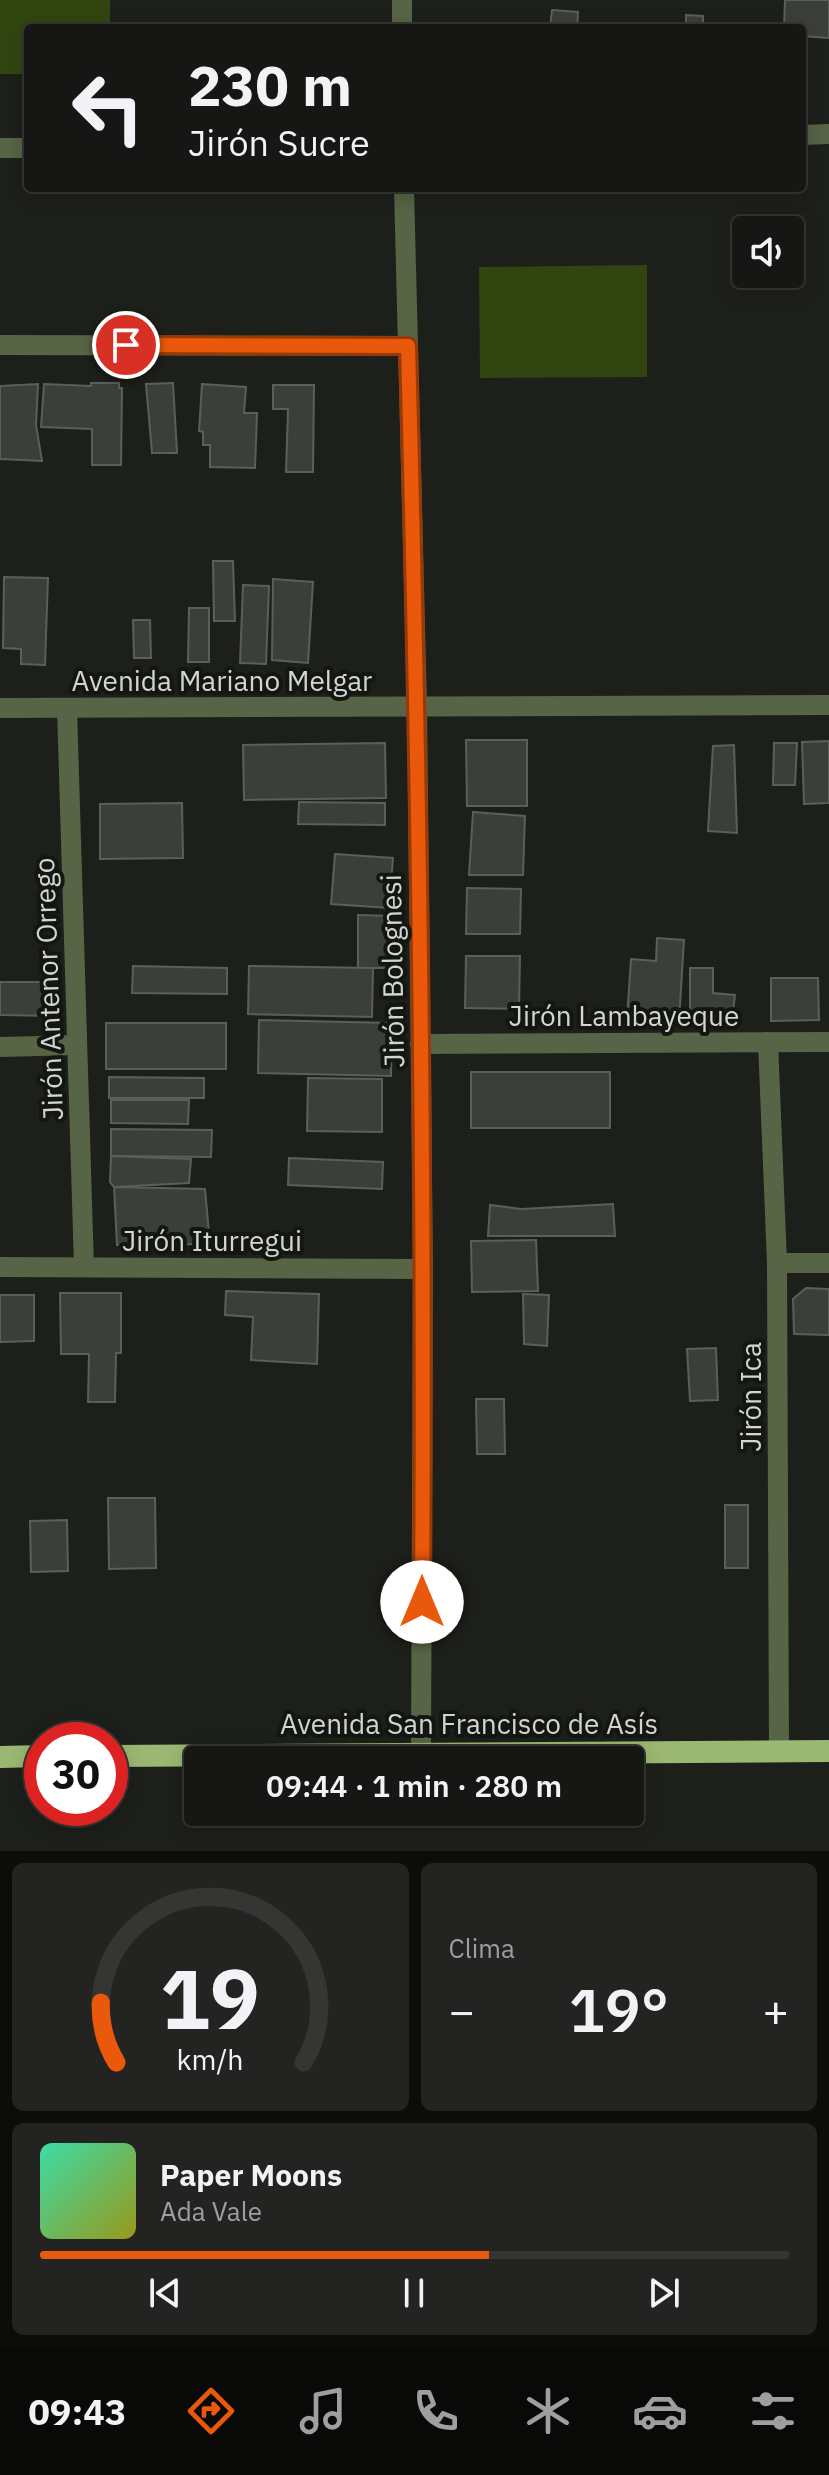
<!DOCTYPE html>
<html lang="es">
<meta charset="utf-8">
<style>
:root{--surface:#161714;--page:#232422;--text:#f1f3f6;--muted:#9e9fa0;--line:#353634;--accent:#ea580c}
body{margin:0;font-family:"IBM Plex Sans",sans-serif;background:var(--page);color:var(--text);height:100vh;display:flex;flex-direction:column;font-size:30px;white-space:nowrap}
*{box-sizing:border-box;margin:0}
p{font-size:26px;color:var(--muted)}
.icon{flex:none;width:44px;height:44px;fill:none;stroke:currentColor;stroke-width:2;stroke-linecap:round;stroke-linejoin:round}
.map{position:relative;height:1851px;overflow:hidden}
.side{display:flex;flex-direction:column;gap:12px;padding:12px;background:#0c0d0b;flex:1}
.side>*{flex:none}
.top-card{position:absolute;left:24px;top:24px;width:782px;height:168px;border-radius:8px;box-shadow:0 4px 20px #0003,0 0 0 2px var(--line);background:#161714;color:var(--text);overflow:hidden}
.fabs{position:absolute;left:732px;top:216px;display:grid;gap:16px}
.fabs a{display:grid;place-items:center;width:72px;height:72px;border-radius:8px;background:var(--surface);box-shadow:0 4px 20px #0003,0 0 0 2px var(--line);font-size:40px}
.speed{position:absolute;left:24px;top:1722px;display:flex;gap:16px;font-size:40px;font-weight:700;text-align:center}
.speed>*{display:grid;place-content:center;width:104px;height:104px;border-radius:50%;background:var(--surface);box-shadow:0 4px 20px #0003,0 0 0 2px var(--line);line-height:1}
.speed .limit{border:12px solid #d22;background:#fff;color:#111}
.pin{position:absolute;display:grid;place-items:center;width:68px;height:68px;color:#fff;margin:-34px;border:4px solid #fff;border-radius:50%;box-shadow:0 2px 8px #0007}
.me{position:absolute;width:88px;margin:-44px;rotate:0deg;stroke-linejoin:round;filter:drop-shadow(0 0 6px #0008)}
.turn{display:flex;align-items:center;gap:28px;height:168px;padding:0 32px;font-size:36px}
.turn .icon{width:104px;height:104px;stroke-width:2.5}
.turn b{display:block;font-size:56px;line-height:68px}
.big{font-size:60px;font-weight:600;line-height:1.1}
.side .widget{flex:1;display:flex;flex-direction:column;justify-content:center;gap:12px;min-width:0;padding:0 28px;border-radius:12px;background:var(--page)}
.side .dial{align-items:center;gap:0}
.dial svg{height:208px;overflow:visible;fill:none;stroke:var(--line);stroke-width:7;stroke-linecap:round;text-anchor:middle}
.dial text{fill:var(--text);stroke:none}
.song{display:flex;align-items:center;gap:24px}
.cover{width:96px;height:96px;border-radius:12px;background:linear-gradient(135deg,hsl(160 70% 55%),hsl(60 70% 35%))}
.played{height:8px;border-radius:4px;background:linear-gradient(90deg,var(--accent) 60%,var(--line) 60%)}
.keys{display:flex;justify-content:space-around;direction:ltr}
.heat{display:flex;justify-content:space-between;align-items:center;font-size:44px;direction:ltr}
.side .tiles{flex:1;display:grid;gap:12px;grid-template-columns:1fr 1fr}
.widget:last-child{grid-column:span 2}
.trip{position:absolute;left:184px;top:1746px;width:460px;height:80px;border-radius:8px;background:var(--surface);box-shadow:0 4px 20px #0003,0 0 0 2px var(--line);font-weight:600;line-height:80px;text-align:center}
.menu{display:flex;height:128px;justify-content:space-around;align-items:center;background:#090908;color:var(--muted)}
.menu .icon{width:56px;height:56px}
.menu .active{color:var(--accent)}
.menu b{font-size:36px;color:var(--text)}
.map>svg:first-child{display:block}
.pitch{fill:#324510}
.building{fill:#3c3f39;stroke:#5c5f59;stroke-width:2}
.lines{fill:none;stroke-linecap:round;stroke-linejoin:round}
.minor{stroke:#576446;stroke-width:20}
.trunk{stroke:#9bb872;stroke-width:22}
.route-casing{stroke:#983908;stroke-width:20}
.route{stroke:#ea580c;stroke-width:14}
.labels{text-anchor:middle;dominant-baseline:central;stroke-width:8;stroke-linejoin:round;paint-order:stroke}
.street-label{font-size:28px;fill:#d3d5d1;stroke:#141611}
</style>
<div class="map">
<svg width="829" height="1851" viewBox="0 0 829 1851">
<rect width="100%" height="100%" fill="#1d1f1a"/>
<g class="pitch">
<path d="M0,0H110V28H28V74H0Z"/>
<path d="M647,265V377L480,378L479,267Z"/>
</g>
<g class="building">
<path d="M785,0H829V38L802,36V28H784Z"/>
<path d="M552,10L578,12L577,28H550Z"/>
<path d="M686,15L703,16V28H686Z"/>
<path d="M91,383H119V388H122L121,465H92V429L41,427L44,384L91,386Z"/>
<path d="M173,383L177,453H152L146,384Z"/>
<path d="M38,384L36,425L42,461L0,459V386Z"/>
<path d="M202,384L246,387L244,413H257L255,468L210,467V445H203V432L199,431Z"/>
<path d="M273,385H314L313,472H286L288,409H273Z"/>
<path d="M213,561H233L235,621H214Z"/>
<path d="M4,577L48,578L45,665L21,664V649L3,648Z"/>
<path d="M273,579L313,582L308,663L272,660Z"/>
<path d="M243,585L269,586L266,664L240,663Z"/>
<path d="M189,608H209V662H188Z"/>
<path d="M133,620H150L151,658H134Z"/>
<path d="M466,740H527V806H467Z"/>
<path d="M829,741V803L804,804L802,742Z"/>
<path d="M385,743L386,798L244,800L243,745Z"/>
<path d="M774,743H797L795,785H773Z"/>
<path d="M734,745L737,833L708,831L713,746Z"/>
<path d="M299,802L385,803V825L298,824Z"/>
<path d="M182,803L183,858L100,859V804Z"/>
<path d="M473,812L525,816L523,875H469Z"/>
<path d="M335,854L393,858L389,908L331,904Z"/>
<path d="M467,888L521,889L520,934H466Z"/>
<path d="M358,915L389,916V968H358Z"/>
<path d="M657,938L684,940L679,1021L627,1018L631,959L656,961Z"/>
<path d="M466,956H520L519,1009L465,1008Z"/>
<path d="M133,966L227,968V994L132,993Z"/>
<path d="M249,966L373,968L372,1017L248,1014Z"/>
<path d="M690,968H713V993L735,995L732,1021L690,1019Z"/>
<path d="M771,978H818L819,1020L771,1021Z"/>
<path d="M0,982H56V1016L0,1015Z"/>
<path d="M259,1020L392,1023L391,1076L258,1073Z"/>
<rect x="106" y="1023" width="120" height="46"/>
<rect x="471" y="1072" width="139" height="56"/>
<path d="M109,1077L204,1078V1098H109Z"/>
<path d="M308,1078L382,1079V1132L307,1131Z"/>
<path d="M111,1100H189L188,1124L111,1123Z"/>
<path d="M111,1129L212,1130L211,1157L111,1156Z"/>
<path d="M111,1156L191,1159L189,1183L114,1187L110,1182Z"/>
<path d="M289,1158L383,1162L382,1189L288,1185Z"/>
<path d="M114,1187L205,1189L210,1244L117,1245Z"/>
<path d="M613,1204L615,1236H488L490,1205L521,1209Z"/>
<path d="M536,1240L538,1291L472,1292L471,1241Z"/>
<path d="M806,1288L829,1289V1335L794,1334L793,1299Z"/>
<path d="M226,1291L319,1294L317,1364L251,1360L253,1317L225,1315Z"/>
<path d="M60,1293H121V1353H116L115,1402H88L89,1354H61Z"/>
<path d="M523,1294L549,1295L547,1346L524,1344Z"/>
<path d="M0,1295H34V1341L0,1342Z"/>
<path d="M716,1348L718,1400L690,1401L687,1349Z"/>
<path d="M476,1399H504L505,1454H477Z"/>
<path d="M108,1498H155L156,1568L109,1569Z"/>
<rect x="725" y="1505" width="23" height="63"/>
<path d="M67,1520L68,1571L31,1572L30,1521Z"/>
</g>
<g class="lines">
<g class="minor">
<path d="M402,0V28"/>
<path d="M802,135L829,134"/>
<path d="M0,148H28"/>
<path d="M404,188L417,706L423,1269L421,1754"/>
<path d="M0,345L408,346"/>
<path d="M0,708L829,705"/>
<path d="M67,709L84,1267"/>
<path d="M768,1042L777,1263L779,1751"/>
<path d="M420,1044L829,1042"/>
<path d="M0,1047L77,1045"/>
<path d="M777,1263H829"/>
<path d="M0,1267L423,1269"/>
</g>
<g class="trunk">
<path d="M110,1756L829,1751"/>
<path d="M0,1757L42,1756"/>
</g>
</g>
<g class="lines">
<defs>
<path id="route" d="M126,345L408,346C419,764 425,1183 422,1602"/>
</defs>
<use href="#route" class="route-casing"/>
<use href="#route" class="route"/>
</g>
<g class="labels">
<g class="street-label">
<text x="222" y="680">Avenida Mariano Melgar</text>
<text transform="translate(392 971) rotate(-91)">Jirón Bolognesi</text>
<text transform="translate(48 989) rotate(-92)">Jirón Antenor Orrego</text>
<text x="624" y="1015">Jirón Lambayeque</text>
<text x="212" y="1240">Jirón Iturregui</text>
<text transform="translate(750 1397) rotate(-90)">Jirón Ica</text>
<text x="469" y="1723">Avenida San Francisco de Asís</text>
</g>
</g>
</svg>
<div class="fabs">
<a><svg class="icon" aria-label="sound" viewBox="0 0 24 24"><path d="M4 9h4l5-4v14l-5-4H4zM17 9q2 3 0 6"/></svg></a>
</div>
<div class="speed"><div class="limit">30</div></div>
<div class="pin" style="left:126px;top:345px;background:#d93025"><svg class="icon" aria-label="arrive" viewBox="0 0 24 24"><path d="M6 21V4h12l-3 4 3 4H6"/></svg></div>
<svg class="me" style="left:422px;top:1602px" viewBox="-20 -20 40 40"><circle r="19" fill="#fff"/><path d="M0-13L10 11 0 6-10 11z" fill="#ea580c"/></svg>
<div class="trip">09:44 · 1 min · 280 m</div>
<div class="top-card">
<div class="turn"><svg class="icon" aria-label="left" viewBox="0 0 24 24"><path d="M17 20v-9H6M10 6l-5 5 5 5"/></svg><div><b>230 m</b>Jirón Sucre</div></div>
</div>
</div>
<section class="side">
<div class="tiles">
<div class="widget dial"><svg viewBox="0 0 100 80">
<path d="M14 69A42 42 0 1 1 86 69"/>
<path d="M14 69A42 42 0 0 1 8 46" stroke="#ea580c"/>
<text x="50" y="56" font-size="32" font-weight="700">19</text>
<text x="50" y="72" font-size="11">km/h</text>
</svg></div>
<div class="widget"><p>Clima</p>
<div class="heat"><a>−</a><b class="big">19°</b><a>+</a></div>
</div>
<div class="widget">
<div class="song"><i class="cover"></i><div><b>Paper Moons</b><p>Ada Vale</p></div></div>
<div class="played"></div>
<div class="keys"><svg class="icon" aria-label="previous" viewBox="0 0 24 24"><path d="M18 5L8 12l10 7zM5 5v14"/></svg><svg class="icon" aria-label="pause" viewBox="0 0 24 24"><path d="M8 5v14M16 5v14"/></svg><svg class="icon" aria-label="next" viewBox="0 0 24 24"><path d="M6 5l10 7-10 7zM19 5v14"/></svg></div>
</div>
</div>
</section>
<nav class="menu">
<b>09:43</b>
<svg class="icon active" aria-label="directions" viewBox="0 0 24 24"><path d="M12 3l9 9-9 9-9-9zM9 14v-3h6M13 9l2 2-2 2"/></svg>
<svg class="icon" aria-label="music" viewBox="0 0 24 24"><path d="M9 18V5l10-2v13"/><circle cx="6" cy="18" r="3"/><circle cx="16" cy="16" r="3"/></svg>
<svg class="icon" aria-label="phone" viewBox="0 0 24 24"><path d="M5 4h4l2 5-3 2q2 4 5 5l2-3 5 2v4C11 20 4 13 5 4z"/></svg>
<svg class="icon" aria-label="climate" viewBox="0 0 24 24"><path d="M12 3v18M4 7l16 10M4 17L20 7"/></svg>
<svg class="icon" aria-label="car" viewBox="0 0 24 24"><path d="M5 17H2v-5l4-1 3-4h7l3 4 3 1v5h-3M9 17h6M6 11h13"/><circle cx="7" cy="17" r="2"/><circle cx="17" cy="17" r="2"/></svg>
<svg class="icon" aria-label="filters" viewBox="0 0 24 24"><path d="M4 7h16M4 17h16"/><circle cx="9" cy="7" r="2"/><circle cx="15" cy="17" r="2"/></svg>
</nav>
